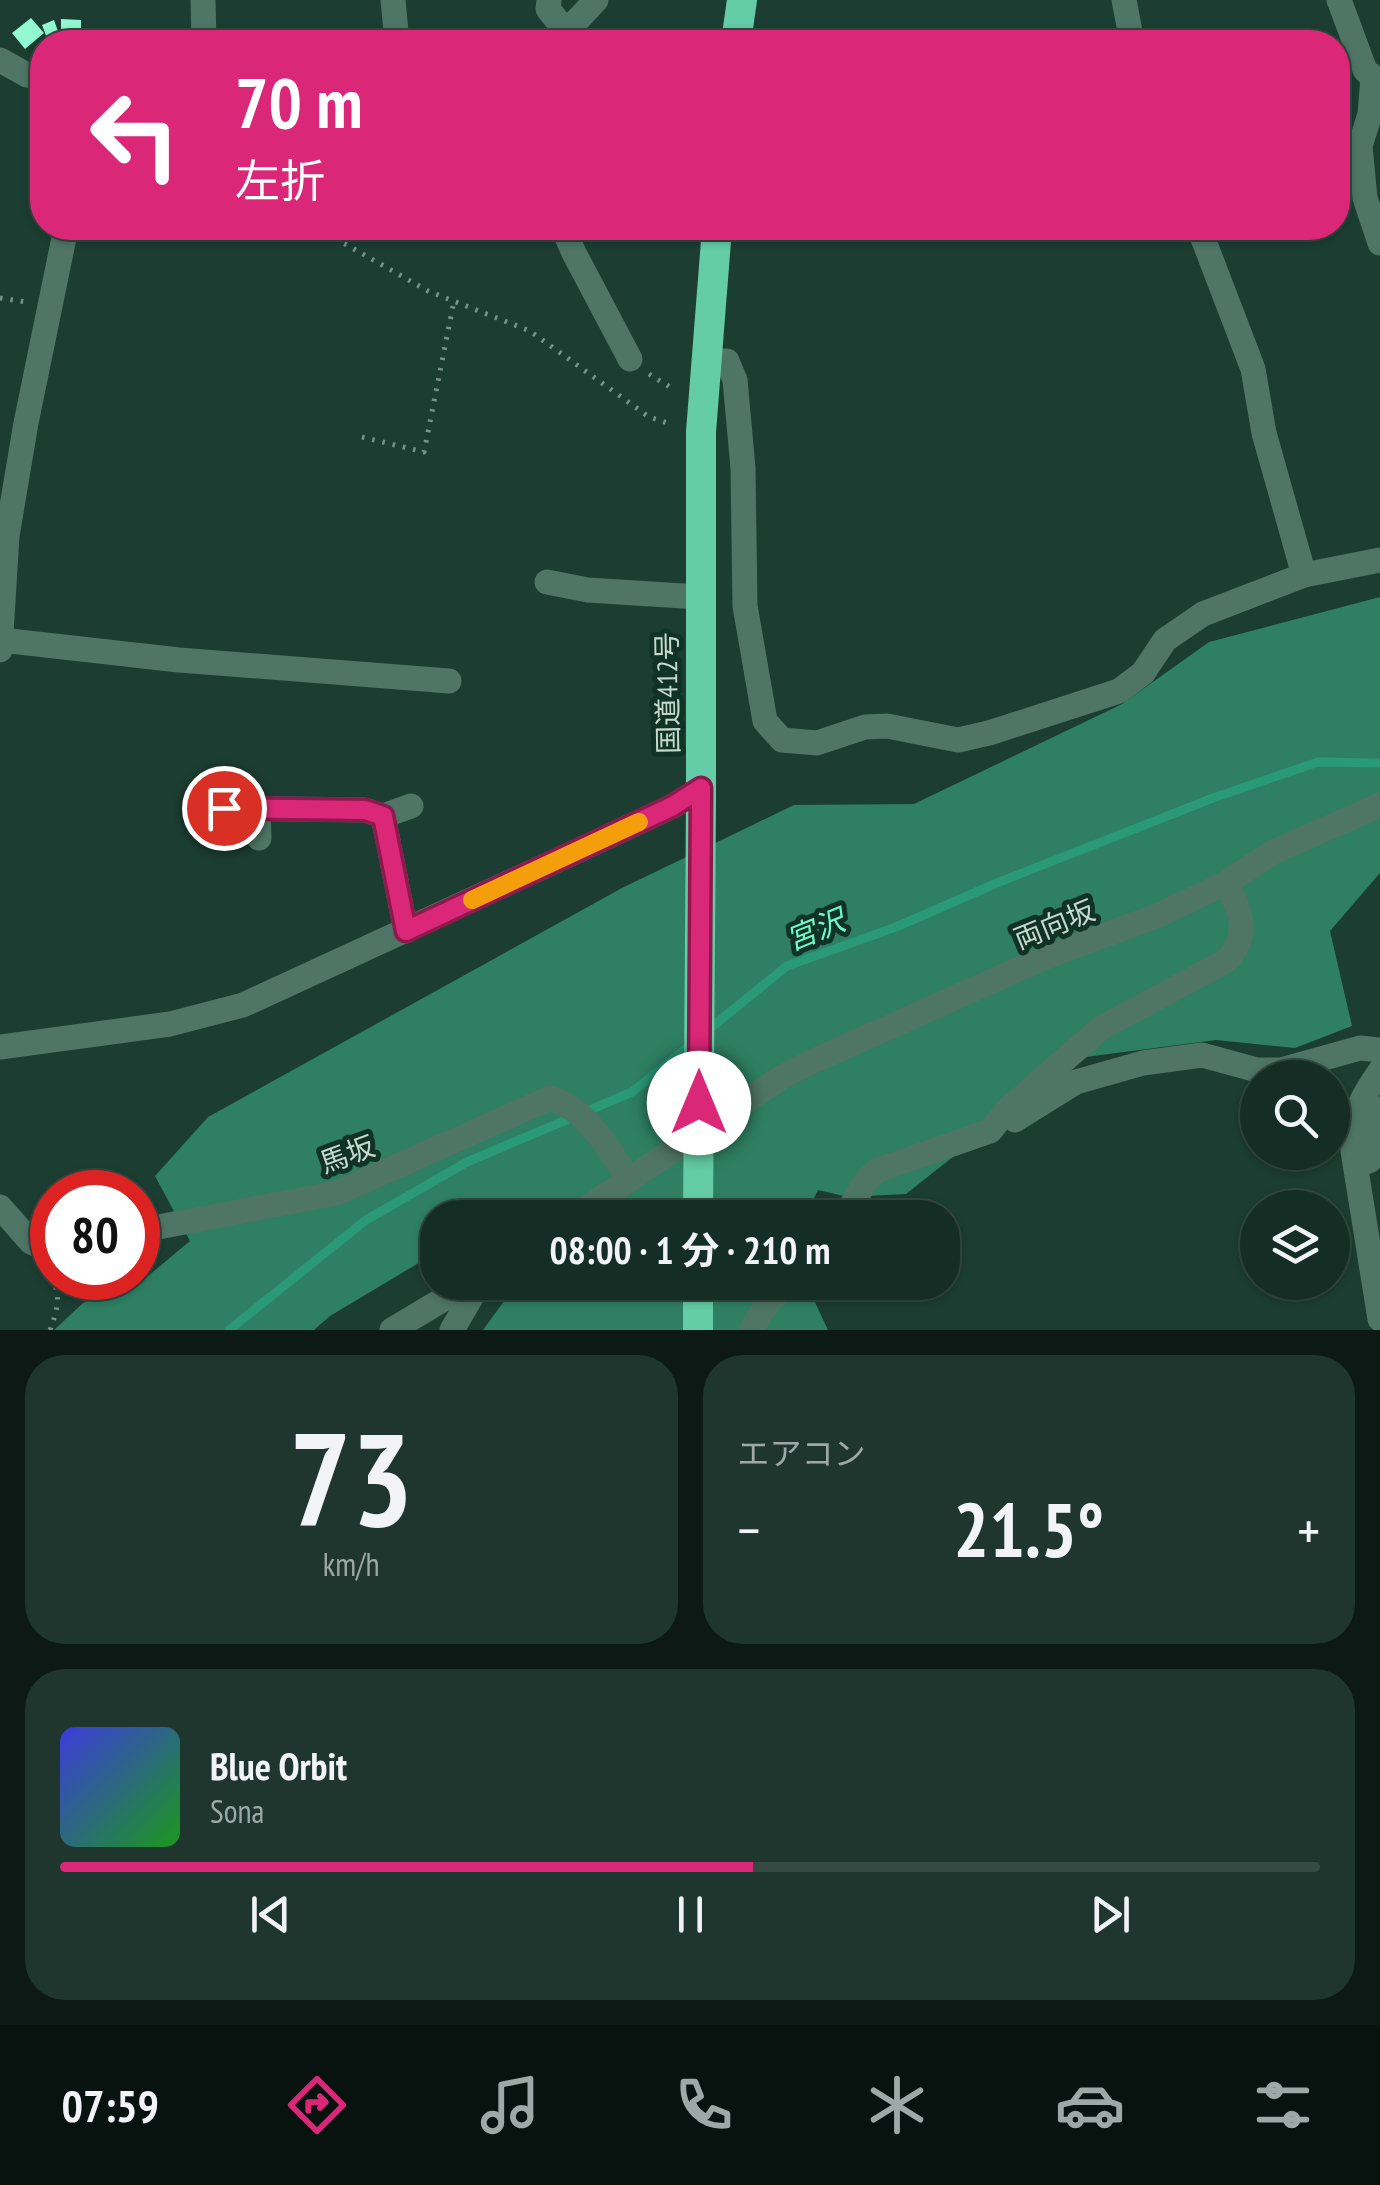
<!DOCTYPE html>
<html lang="ja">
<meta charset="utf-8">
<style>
:root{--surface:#152e25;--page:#1e362d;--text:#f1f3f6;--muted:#9da8a7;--line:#344a42;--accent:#db2777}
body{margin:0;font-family:"PT Sans Narrow","Noto Sans JP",sans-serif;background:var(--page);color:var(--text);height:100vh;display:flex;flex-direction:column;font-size:38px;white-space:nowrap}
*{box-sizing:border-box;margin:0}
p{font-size:32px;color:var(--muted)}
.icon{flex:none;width:55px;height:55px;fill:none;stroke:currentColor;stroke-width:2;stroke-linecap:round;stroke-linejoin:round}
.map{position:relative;height:1330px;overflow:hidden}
.sheet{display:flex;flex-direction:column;gap:25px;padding:25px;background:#0c1914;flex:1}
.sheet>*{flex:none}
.banner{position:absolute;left:30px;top:30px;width:1320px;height:210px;border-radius:40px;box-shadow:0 2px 8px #0004,0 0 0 2px var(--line);background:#db2777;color:#fff;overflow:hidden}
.fabs{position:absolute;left:1240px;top:1060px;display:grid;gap:20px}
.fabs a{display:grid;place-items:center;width:110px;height:110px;border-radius:50%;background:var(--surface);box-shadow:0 2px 8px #0004,0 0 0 2px var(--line);font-size:50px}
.speed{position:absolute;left:30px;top:1170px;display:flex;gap:20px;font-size:50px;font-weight:700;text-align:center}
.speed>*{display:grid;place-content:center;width:130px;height:130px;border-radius:50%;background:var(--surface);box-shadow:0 2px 8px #0004,0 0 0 2px var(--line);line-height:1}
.speed .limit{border:15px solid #d22;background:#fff;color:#111}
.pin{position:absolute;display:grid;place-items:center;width:85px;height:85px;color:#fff;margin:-42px;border:5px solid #fff;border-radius:50%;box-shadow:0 2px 10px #0007}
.me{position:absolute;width:110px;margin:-55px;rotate:0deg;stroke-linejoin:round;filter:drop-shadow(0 0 8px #0008)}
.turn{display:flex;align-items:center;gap:35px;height:210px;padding:0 40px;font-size:45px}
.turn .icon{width:130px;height:130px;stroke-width:2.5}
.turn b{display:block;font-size:70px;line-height:85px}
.big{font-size:75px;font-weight:700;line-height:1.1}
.sheet .tile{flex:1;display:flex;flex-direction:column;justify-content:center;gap:15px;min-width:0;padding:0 35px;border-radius:40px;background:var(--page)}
.sheet .dial{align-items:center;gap:0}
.dial b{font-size:130px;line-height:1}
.song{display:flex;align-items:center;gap:30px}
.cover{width:120px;height:120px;border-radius:15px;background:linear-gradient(135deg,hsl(240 70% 55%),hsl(120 70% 35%))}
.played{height:10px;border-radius:5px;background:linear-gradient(90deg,var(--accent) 55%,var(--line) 55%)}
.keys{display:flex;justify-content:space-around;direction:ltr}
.heat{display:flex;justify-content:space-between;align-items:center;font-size:55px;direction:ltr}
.sheet .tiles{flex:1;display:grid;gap:25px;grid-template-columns:1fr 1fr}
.tile:last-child{grid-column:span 2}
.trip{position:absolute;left:420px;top:1200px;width:540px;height:100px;border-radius:40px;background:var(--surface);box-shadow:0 2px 8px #0004,0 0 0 2px var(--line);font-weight:700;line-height:100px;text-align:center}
.tab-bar{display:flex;height:160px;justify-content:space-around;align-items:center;background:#08120f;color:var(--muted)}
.tab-bar .icon{width:70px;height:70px}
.tab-bar .current{color:var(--accent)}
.tab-bar b{font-size:45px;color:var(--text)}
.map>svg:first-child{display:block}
.forest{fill:#2e7f63}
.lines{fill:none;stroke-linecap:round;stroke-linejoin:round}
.stream{stroke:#299976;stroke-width:9}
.building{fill:#91f8d1}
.path{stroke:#799288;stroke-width:5;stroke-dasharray:2.5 8;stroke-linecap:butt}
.minor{stroke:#4e7566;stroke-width:25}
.highway{stroke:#64cca7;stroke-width:30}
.highway-bridge{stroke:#64cca7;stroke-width:30}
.route-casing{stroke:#8e194d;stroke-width:25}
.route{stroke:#db2777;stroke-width:18}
.slow{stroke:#f59e0b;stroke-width:18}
.labels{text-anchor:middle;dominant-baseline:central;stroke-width:10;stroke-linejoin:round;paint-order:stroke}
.street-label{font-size:28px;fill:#c6d9d1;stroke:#113227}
.water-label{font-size:30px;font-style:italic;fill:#6cfaca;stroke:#113227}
</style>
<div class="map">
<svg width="1380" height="1330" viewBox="0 0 1380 1330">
<rect width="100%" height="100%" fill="#1c3d31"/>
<g class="forest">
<path d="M1380,597V873L1330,931L1352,1026L1295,1048L1216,1040L1078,1058L906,1194L848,1197L818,1190L804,1218H438L437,1252L330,1316L314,1330H54L83,1303L148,1276L190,1241L155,1176L208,1117L622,888L794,805L914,804L1122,704L1209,642Z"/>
<path d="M509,1282L806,1283L828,1330H483L513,1289Z"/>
</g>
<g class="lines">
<g class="stream">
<path d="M708,1030L787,966L896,927L997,883L1213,798L1318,762L1380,763"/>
<path d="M229,1330L366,1220L467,1162L632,1092L693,1043"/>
</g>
</g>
<g class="building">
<path d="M31,18L44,33L25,49L12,33Z"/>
<path d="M61,19L81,20V40L61,39Z"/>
<path d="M54,20L60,37L48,41L42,25Z"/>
</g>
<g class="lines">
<g class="path">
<path d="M317,228L428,291L530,331L649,417L671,424"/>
<path d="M0,298L26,302"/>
<path d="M649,374L673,389"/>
<path d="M362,437L424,452L454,301"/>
<path d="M50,1330C57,1311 61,1298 53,1279"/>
</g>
<g class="minor">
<path d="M203,0L204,42"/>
<path d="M393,0L397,42"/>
<path d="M549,0L548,9L568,34"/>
<path d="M1124,0L1132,42"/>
<path d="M1339,0L1365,70L1373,77L1370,114L1360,146L1365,198L1380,243"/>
<path d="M557,42L596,0"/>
<path d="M0,60L27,75L42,77"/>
<path d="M563,228L574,253L630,359"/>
<path d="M1199,228L1253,369L1264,433L1304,575"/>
<path d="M706,361H727L735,380L743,468L745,606L765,721L782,740L817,743L865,727L887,726L958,740L989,733L1119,691L1143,673L1165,640L1203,614L1304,575L1380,560"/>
<path d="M547,582L588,590L699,597"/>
<path d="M1,640L179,660L449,681"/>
<path d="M0,650L7,536L26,423L66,228"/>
<path d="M224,808L365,810L383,816L406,931"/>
<path d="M258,810L259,838"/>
<path d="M383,816L411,806"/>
<path d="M0,1047L170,1024L243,1005L573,853L673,806L701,789"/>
<path d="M1380,1071C1358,1103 1354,1111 1353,1151L1380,1319"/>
<path d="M1015,1120L1076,1082L1143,1063L1202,1055L1257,1070H1281L1360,1048L1380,1050"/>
<path d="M1363,1163L1369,1161L1372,1128L1380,1109"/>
<path d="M0,1207L31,1242L52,1252"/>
<path d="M572,1218L782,1077L809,1063L1046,957L1159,915L1226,883L1273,852L1380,805"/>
<path d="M844,1218L867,1179L878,1170L990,1131L1008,1109L1101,1028L1226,961C1250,937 1242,911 1226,883"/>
<path d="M138,1234L153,1228L337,1193L550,1098C587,1109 608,1148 628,1178"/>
<path d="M392,1330L472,1282"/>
<path d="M452,1330L480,1282"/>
<path d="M751,1330L767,1304L790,1282"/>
</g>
<g class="highway">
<path d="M736,42L742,0"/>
<path d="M701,797V432L717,228"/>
<path d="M698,1282V1330"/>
</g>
<path class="highway-bridge" d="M698,1218L701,797"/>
</g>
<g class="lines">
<defs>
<path id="route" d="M224,808L365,810L383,816L406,931L673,806L701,788L699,1103"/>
</defs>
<use href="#route" class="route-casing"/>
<use href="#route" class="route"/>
<path class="slow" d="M472,900L639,822"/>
</g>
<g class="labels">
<g class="street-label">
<text transform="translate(667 693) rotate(-91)">国道412号</text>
<text transform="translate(1054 924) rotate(-22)">両向坂</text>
<text transform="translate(347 1154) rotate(-20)">馬坂</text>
</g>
<g class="water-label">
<text transform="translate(815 929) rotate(-22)">宮沢</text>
</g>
</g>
</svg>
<div class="fabs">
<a><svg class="icon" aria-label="search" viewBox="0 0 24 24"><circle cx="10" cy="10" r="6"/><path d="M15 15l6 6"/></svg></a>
<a><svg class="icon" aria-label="layers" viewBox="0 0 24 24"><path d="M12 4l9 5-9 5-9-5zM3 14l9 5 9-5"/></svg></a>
</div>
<div class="speed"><div class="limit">80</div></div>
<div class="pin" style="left:224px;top:808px;background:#d93025"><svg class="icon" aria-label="arrive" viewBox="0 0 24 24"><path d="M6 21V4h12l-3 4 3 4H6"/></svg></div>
<svg class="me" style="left:699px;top:1103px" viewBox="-20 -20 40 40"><circle r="19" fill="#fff"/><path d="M0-13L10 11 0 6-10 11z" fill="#db2777"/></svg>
<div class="trip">08:00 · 1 分 · 210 m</div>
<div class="banner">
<div class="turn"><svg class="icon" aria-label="left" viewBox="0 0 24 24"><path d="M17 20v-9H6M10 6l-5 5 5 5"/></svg><div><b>70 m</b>左折</div></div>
</div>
</div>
<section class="sheet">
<div class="tiles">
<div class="tile dial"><b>73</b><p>km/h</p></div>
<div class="tile"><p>エアコン</p>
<div class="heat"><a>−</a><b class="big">21.5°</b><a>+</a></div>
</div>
<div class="tile">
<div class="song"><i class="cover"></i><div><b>Blue Orbit</b><p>Sona</p></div></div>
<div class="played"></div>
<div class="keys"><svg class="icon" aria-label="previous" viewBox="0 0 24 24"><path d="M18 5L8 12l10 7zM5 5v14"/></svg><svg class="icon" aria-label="pause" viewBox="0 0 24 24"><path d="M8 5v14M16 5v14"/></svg><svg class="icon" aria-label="next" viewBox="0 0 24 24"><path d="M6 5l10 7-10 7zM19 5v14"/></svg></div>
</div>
</div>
</section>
<nav class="tab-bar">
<b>07:59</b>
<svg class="icon current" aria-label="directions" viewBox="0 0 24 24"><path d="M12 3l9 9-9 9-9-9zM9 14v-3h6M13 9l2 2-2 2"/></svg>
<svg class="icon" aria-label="music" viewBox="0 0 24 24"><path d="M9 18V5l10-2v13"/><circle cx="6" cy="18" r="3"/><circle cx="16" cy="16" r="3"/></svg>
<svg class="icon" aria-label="phone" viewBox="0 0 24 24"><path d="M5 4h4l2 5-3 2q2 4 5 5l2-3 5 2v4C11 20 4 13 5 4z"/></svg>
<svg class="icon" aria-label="climate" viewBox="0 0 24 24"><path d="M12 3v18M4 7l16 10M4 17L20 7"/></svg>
<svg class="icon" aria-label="car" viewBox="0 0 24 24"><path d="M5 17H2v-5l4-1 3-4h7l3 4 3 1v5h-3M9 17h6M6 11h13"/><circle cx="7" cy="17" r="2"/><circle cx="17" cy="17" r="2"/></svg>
<svg class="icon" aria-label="filters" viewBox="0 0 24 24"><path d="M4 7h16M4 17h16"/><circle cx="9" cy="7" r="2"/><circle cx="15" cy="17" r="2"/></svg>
</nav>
